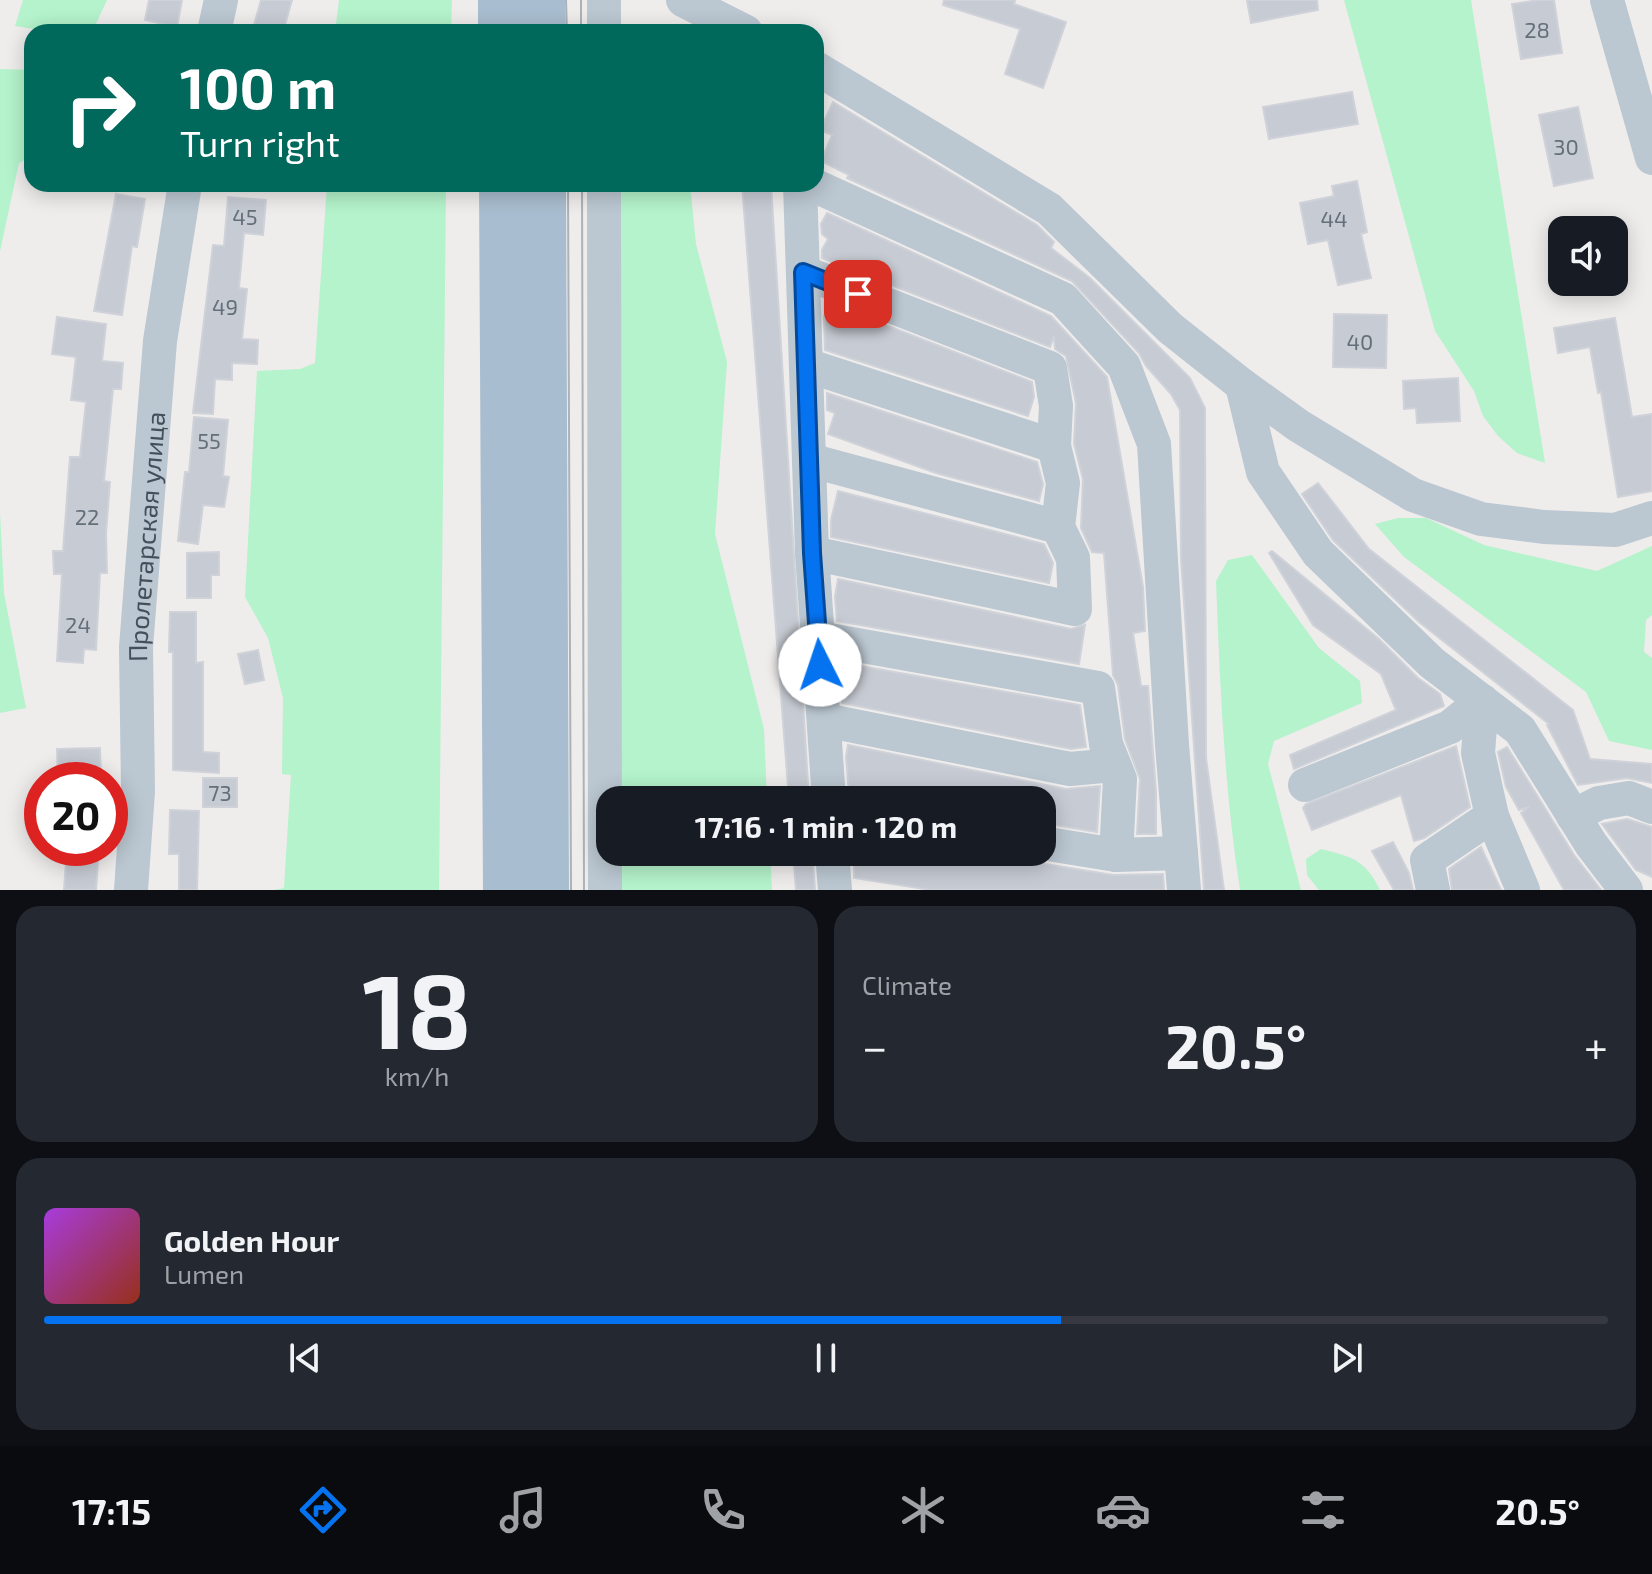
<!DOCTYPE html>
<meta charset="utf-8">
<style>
:root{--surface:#171b24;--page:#242831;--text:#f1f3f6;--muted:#9ea1a6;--line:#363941;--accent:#0572f0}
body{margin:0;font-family:"Exo 2",sans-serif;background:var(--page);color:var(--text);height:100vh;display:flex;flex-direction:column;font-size:30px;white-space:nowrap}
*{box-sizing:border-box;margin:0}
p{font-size:26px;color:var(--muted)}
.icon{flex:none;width:44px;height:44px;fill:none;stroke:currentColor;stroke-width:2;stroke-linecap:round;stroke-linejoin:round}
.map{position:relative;height:890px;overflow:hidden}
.side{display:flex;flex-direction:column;gap:16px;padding:16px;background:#0d0f14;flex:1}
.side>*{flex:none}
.hud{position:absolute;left:24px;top:24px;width:800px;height:168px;border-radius:24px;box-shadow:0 4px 20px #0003;background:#00695c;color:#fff;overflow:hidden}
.controls{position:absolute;left:1548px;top:216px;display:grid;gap:16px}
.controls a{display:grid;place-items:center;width:80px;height:80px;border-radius:16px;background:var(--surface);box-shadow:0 4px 20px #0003;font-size:40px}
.speed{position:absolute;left:24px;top:762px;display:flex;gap:16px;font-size:40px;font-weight:700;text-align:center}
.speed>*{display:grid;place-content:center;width:104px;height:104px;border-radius:50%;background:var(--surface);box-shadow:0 4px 20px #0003;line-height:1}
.speed .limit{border:12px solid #d22;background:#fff;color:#111}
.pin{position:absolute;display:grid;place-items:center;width:68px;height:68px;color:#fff;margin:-34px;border-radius:16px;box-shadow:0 4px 12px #0006}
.me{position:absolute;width:88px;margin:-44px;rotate:356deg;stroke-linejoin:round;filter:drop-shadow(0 0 6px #0008)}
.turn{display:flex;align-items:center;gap:28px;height:168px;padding:0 24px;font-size:36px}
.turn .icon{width:104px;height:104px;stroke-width:2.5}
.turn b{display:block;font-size:56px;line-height:68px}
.big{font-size:60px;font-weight:700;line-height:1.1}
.side .tile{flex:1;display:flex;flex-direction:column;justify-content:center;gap:12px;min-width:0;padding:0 28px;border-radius:24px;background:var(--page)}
.side .dial{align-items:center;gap:0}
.dial b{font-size:104px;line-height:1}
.song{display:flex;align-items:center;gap:24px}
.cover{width:96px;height:96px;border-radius:12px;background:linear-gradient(135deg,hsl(280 70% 55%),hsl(10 70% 35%))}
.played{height:8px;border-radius:4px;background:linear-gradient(90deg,var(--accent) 65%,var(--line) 65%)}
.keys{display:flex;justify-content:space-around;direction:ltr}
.heat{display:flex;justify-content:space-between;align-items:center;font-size:44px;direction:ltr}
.side .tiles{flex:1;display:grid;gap:16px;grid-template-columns:1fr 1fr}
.tile:last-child{grid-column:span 2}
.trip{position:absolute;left:596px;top:786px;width:460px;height:80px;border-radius:24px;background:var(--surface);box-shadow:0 4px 20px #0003;font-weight:700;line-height:80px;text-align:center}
.tabs{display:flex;height:128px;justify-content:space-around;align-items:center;background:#090b0e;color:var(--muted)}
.tabs .icon{width:56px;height:56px}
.tabs .active{color:var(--accent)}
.tabs b{font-size:36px;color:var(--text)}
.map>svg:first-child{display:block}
.green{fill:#b4f3cb}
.building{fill:#c7cbd3;stroke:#cfd2d9;stroke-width:2}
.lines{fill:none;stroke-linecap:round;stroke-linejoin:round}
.minor{stroke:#bbc7d1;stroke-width:34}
.major{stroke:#a8bdcf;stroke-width:44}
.tram{stroke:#adb2b8;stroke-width:2}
.route-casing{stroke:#034a9c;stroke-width:20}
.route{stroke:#0572f0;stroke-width:14}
.labels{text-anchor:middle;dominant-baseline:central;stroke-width:6;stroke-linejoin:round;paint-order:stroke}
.number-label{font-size:22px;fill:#646f7a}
.street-label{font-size:26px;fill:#43505c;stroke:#fff}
</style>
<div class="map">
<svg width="1652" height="890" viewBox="0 0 1652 890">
<rect width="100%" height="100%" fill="#efecec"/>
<g class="green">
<path d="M23,0H107L92,32H52L15,26Z"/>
<path d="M339,0H452L451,32H335Z"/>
<path d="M1344,0H1471L1545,463L1517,453L1498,436L1483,416L1474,391L1435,331Z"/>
<path d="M0,69L32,70V155L19,163L0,251Z"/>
<path d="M327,184H446L439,890H274L284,888L291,775L282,774L283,698L268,638L245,597L257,371L300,369L315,363Z"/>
<path d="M616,184H690L696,244L727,362L715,534L764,729L767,800H618Z"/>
<path d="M0,512L4,593L26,708L0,713Z"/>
<path d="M1398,518H1426L1484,545L1597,571L1652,546V615L1646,620L1644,652L1652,658V750L1609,741L1586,692L1404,557L1375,524Z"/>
<path d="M1252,555L1319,648L1360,681L1362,703L1274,741L1268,764L1301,890H1240C1224,787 1220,685 1216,581L1228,560Z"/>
<path d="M1321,849C1353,857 1365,860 1380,890H1319L1307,875L1306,859Z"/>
<path d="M619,852H770L772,890H619Z"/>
</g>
<g class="building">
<path d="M149,0H182L177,27L145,20Z"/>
<path d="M261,0H292L283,32H252Z"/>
<path d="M944,0H1015L1014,4L1066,22L1043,88L1005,74L1020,29L943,5Z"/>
<path d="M1247,0H1317L1318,10L1251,23Z"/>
<path d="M1539,0H1554L1562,53L1521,59L1512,4Z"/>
<path d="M1352,92L1358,124L1269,139L1263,107Z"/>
<path d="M833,102L1037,225L1054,242L1051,248L1090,278L1190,378L1205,408L1206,758L1224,890H1204L1181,559L1180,410L1171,394L1146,366L1139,353L1072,281L847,178L849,175L821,161L832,135L820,130Z"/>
<path d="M1578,107L1593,178L1554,186L1539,115Z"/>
<path d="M1357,181L1367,232L1361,234L1371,278L1338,285L1328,240L1308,244L1300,203L1334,196L1332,186Z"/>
<path d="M742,184H771L809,800H789Z"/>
<path d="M116,194L145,199L137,247L132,246L122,315L94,311Z"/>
<path d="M228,197L266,200L263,235L244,233L239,288L247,289L242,339L258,340L257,364L232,363V380L215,379L213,414L193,413L213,245L224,246Z"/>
<path d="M827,213L1051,316L1107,377L1143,587L1145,631L1133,633L1141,686H1148L1156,792V834H1137L1140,779L1125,739L1118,685L1113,675L1104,553L1092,552L1081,528L1083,479L1074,444L1076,403L1066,356L1055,349L1054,336L1050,347L822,258V250L828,239L822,234L821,224Z"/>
<path d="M829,303L1032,382L1034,397L1028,416L825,350L824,317Z"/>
<path d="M1334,314L1387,315L1386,368L1333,367Z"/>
<path d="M57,317L106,324L102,361L123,363L121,389H113L104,481L110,482L106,533L107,573H100L96,650L84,649L83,663L57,661L62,574H54L53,551H63L70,457H80L86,402L71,400L76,357L52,354Z"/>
<path d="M1615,318L1632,417L1652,414V491L1618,497L1601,392L1598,393L1590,347L1558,353L1554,328Z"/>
<path d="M1458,378L1460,421L1417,423L1416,408L1404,409L1403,381Z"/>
<path d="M827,393L1037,462L1043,484L1039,501L936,473L828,434L835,413L827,410Z"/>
<path d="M194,417L228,420L223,476L229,477L224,507L203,505L198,544L178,541L185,472H189Z"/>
<path d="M1318,483L1369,549L1573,710L1590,759L1652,764V783L1627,778L1578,785L1547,725L1549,724L1419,622L1333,540L1302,494Z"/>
<path d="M838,491L1044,544L1053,563L1049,583L831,537V520Z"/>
<path d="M1272,551L1379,639L1418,678L1440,694L1444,706L1294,769L1290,755L1396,710L1381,674L1313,625L1269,553Z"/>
<path d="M219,552V575H211V598H187V553Z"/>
<path d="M838,579L1071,629L1085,625L1079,664L837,621L835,597Z"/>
<path d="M170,612H196V663L203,662V752L219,753V773L173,770V652H169Z"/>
<path d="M258,650L264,680L245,684L238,654Z"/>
<path d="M844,663L1080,705L1086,747L1071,749L842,703L841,679Z"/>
<path d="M848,745L1066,789L1100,786L1097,832L1042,823V800H889L849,794L846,757Z"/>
<path d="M1456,746L1470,807L1424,838L1414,841L1401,795L1312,830L1303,808L1306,804Z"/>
<path d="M1507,747L1574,855L1601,890H1564L1521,813L1529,807L1519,810L1506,787L1498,752Z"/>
<path d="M100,748L101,780H58L57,749Z"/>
<rect x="203" y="778" width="34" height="29"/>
<path d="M170,810L199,811L197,890H179V854H169Z"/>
<path d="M1627,819L1652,827V877L1636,870L1602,824Z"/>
<path d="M1393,842L1409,873L1413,890H1394L1372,851Z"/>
<path d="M1481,847L1501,890H1452L1449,869Z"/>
<path d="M67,848H99L96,890H64Z"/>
<path d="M793,852H812L815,890H796Z"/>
<path d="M854,852H1025L1030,859L1039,863L1113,875L1163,874L1164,890H931L854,878Z"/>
</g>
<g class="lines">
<g class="minor">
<path d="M604,0V32"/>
<path d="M683,0L746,32"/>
<path d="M1607,0L1652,158"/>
<path d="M214,32L221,0"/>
<path d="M816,68L1049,209L1170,328L1242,385L1299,426L1413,495L1481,519L1544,527L1615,530L1652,518"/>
<path d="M604,184L605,890"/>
<path d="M800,184L812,553L829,800"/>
<path d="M811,184L1063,299L1124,366L1154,444L1172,745L1184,890"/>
<path d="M803,272L1050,368L1056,406L1054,446L1063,483L1058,527L1073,558L1075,609L812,553"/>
<path d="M806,365L1054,446"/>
<path d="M1242,385L1263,472L1318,553L1432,663L1520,730L1591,844L1626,890"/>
<path d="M809,460L1058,527"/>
<path d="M818,638L1098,688L1106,744L1120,779L1116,855"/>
<path d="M1482,701L1478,753L1492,816L1523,890"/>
<path d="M824,720L1070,769L1114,765"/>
<path d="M1305,785L1450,727L1482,701"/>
<path d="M1573,816L1599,803L1629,798L1652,807"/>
<path d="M1042,843L1116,855L1181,853"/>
<path d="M832,852L835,890"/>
<path id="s1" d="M131,890L138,791L136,647L160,341L185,184"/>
<path d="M1433,890L1427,860L1492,816"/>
</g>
<g class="major">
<path d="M500,0V32"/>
<path d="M543,0L544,32"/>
<path d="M501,184L505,890"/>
<path d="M544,184L547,890"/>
</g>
<g class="tram">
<path d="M566,0L567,32"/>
<path d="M581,0V32"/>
<path d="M568,184L571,890"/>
<path d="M582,184L584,890"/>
</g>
</g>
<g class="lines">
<defs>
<path id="route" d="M820,665L812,553L803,272L858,294"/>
</defs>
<use href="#route" class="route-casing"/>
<use href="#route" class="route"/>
</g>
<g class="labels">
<g class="number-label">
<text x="1537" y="29">28</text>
<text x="1566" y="146">30</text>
<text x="245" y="216">45</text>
<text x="1334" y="218">44</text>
<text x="225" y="306">49</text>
<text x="1360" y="341">40</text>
<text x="209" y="440">55</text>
<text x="87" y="516">22</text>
<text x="78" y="624">24</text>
<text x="220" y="792">73</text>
</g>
<g class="street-label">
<text stroke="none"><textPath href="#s1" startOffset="354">Пролетарская улица</textPath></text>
</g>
</g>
</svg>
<div class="controls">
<a><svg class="icon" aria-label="sound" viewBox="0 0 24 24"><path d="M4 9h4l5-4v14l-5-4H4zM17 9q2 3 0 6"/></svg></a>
</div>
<div class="speed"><div class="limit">20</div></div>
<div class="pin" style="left:858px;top:294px;background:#d93025"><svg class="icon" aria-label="arrive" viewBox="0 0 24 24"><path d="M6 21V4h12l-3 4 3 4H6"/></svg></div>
<svg class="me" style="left:820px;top:665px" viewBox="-20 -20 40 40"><circle r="19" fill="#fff"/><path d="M0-13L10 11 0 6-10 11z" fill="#0572f0"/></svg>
<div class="trip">17:16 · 1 min · 120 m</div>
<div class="hud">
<div class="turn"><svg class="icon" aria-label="right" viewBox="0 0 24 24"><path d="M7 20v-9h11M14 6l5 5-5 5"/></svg><div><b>100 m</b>Turn right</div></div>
</div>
</div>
<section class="side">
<div class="tiles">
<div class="tile dial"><b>18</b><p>km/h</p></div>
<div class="tile"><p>Climate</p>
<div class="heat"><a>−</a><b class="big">20.5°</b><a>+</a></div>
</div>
<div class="tile">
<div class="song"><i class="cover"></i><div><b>Golden Hour</b><p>Lumen</p></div></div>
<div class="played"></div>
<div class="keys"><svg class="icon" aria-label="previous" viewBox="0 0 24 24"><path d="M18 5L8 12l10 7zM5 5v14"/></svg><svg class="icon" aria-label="pause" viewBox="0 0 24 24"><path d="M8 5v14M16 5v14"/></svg><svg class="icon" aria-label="next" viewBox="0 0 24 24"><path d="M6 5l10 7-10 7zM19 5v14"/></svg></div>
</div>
</div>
</section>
<nav class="tabs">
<b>17:15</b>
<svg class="icon active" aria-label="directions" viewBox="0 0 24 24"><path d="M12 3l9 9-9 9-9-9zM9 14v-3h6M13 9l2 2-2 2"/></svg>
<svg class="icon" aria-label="music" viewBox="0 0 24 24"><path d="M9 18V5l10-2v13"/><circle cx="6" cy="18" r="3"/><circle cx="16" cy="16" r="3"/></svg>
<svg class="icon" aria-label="phone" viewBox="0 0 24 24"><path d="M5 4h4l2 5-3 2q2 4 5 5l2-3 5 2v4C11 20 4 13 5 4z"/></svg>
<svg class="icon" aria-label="climate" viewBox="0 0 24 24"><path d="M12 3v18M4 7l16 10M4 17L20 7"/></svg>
<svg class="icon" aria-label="car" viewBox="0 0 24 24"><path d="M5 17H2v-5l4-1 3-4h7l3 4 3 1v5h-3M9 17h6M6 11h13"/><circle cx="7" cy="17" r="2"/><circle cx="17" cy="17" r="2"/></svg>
<svg class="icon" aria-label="filters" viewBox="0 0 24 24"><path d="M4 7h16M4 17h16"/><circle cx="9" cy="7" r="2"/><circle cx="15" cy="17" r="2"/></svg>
<b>20.5°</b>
</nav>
